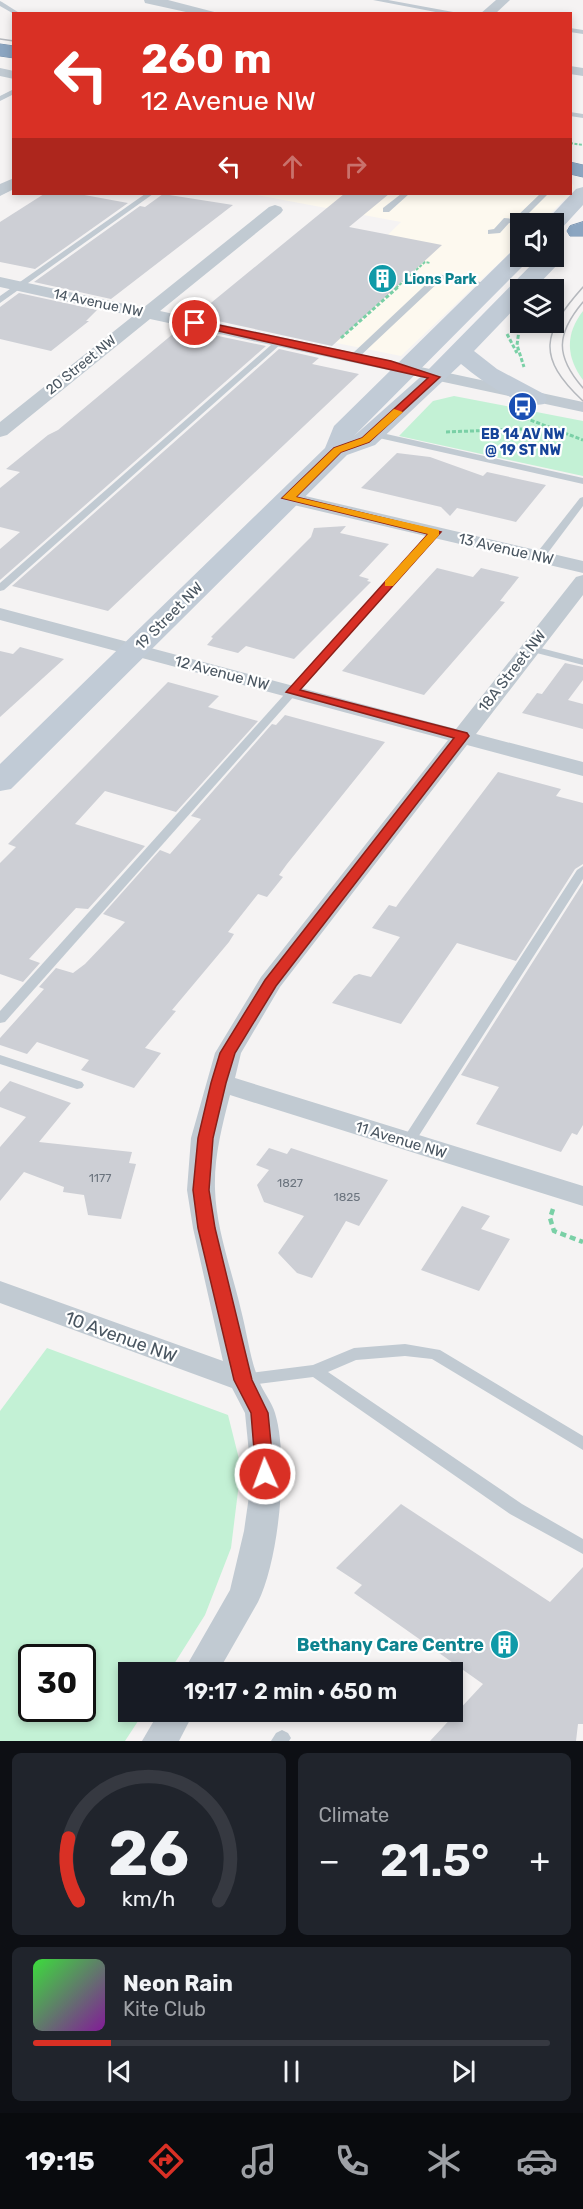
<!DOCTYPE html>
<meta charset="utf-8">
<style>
:root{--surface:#171b24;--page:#20242c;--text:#f1f3f6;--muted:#9ea1a6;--line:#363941;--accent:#d93025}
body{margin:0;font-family:Rubik,sans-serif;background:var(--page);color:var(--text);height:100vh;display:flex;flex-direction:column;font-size:22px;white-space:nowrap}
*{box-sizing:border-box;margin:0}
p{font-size:20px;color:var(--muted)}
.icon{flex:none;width:33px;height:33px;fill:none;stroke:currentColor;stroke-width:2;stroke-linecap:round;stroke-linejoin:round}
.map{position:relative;height:1741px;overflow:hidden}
.drawer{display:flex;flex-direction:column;gap:12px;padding:12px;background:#0d0f14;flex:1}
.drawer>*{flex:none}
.guide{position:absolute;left:12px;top:12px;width:560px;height:183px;border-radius:0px;box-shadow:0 3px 9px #0003;background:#d93025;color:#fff;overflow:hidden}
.controls{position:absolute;left:510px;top:213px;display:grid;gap:12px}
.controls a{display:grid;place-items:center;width:54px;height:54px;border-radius:0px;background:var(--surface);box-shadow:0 3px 9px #0003;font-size:30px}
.speed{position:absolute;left:18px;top:1644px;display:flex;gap:12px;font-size:30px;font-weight:700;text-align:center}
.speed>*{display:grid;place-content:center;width:78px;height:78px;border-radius:50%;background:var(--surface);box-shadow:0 3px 9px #0003;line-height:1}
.speed .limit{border:3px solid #111;border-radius:9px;background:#fff;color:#111}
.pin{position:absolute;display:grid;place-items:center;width:51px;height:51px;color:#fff;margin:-26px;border:3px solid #fff;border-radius:50%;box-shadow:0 2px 6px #0007}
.me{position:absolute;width:66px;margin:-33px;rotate:358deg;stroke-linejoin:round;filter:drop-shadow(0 0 4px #0008)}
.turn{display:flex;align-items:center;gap:21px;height:126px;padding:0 30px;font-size:27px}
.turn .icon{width:78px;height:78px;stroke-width:2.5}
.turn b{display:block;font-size:42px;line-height:51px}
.lanes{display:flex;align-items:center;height:57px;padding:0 30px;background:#0003;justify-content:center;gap:30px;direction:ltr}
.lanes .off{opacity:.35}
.big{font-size:45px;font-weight:600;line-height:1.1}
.drawer .widget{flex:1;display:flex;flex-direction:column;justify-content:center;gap:9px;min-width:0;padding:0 21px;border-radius:9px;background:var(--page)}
.drawer .dial{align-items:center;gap:0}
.dial svg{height:156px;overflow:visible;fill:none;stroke:var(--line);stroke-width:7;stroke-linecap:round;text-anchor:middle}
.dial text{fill:var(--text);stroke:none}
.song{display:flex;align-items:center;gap:18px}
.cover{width:72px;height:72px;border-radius:9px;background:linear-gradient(135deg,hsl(120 70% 55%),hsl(290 70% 35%))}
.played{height:6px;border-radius:3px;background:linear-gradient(90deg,var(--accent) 15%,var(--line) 15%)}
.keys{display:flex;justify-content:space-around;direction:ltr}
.heat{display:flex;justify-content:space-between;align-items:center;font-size:33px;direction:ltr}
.drawer .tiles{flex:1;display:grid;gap:12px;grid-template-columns:1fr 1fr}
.widget:last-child{grid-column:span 2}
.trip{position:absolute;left:118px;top:1662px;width:345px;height:60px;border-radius:0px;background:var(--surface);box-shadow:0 3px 9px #0003;font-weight:600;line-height:60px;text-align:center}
.tabs{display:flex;height:96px;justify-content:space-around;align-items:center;background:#090b0e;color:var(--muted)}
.tabs .icon{width:42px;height:42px}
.tabs .selected{color:var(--accent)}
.tabs b{font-size:27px;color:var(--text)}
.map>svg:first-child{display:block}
.commercial{fill:#fdf9ef}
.green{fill:#c3f1d5;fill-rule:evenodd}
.building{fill:#cdcfd5}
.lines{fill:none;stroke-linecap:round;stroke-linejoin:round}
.highway-casing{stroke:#7690ad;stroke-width:1}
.path-far2{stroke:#7ad0a6;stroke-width:2;stroke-dasharray:3 1.5;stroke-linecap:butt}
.path-far1{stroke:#7ad0a6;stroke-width:3;stroke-dasharray:4 2;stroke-linecap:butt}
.path{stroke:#7ad0a6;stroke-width:4.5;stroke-dasharray:6 4;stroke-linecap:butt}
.lane{fill:#c1cad2;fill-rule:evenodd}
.street{fill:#c1cad2;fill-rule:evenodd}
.secondary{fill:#c1cbd6;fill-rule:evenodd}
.highway{fill:#8ba5c1;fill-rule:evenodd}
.tram{stroke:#b5b8bd;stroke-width:1.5}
.route{fill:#d93025;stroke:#8d1f18;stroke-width:1.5}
.slow{fill:#f59e0b}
.labels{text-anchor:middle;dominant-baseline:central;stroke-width:4.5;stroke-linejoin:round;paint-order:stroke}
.number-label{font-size:12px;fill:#6b747e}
.far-culture-label{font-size:14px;font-weight:bold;fill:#0d838f;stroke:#fff;text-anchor:start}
.far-street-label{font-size:14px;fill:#4a5661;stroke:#fff}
.far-transit-label{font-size:14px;font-weight:bold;fill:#164399;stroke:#fff}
.street-label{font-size:15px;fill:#4a5661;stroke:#fff}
.near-street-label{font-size:18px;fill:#4a5661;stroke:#fff}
.near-culture-label{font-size:18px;font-weight:bold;fill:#0d838f;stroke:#fff;text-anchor:end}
</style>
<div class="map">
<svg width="583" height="1741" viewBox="0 0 583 1741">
<rect width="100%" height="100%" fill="#f5f3f3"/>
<path class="commercial" d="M570,181L574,186L572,192L541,223L520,224V243L401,356L287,333L401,222L251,194H570Z"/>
<g class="green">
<path d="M583,311V380C566,357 565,334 583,311Z"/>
<path d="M454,396L583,421V476L399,436L433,401Z"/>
<path d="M47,1348L228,1415L241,1467L231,1548L205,1615L169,1672H129V1712H144L125,1741H0V1411ZM32,1658H82V1708H32Z"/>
</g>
<g class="building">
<path d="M44,194H79L128,203L35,269L0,262V222Z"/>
<path d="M163,194L233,205L111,299L34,282L140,206L145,207Z"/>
<path d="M344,194H389L349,227L442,245L332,346L195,316Z"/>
<path d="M19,293L97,310L86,321H89L51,351L0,339V307Z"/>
<path d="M180,328L266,346L0,580V549L20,532L0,527V488L20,472L6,469L48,435L58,430Z"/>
<path d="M279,349L319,358L312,364L359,374L108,611L12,586Z"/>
<path d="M397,453L430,457L483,476L487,472L546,485L516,522L457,508L450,516L441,507L361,488Z"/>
<path d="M346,526L340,533L389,544L359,576L369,579L367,581L371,582L294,659L246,646L238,653L207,645L213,638L211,637L311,537L314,528Z"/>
<path d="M437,568L473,577L481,568L519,577L500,601L505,602L424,695L342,671Z"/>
<path d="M20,647L64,659L0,717V651L13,654Z"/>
<path d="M565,663L583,667V680L568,700L583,704V729L522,713L537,693L542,694Z"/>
<path d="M168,682L219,696L208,707L258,721L176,812L105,791L75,824L145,846L88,909L76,908L29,959L40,963L23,982L0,974V863L16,847L8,844Z"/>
<path d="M285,715L385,742L287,864L279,875L283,877L267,897L258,894L228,932L234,934L229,942L172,1010L176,1011L145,1048L161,1053L134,1088L81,1070L89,1060L37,1042L27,1054L0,1045V1038L44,989L39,987L56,968L73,973L85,964L125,922L103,914L160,850L170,854L201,819L191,816L272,724L276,725Z"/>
<path d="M498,772L561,789L556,796L583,803V864L575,869L516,961L457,943L401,1024L332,1003L354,976L359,974L371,977L400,937L372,928L389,905L396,907L401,900Z"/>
<path d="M583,883V1125L577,1135L572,1133L561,1152L476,1124L499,1087L461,1075Z"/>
<path d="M10,1081L71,1103L39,1142L132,1152L129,1163L136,1164L121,1219L88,1215L84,1195L63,1192L64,1187L24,1172L0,1201V1147L26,1117L0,1107V1092Z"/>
<path d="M269,1148L287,1154L291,1148L388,1180L359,1226L346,1221L312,1278L297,1273L278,1253L304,1216L264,1202L257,1185L269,1170L256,1165Z"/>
<path d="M462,1206L490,1216L481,1229L510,1239L479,1291L421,1270Z"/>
<path d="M401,1504L550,1602L583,1567V1724H578L576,1741H430L483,1684L354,1593L362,1585L336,1568Z"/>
</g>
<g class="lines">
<defs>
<g id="highway">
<path d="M0,44L14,46V58L0,56Z"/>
<path d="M570,162L583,165V177L570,174Z"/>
<path d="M583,222V236H570L567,231L570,226Z"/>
</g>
</defs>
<use href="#highway" class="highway-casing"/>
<g class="path-far2">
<path d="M570,143L583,145"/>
<path d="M396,288L425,262L430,263"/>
</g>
<g class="path-far1">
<path d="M520,323L517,345L524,367"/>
<path d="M507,334L517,353"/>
<path d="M341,338L398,287"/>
<path d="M525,418L583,440"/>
<path d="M446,432L547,428"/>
</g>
<path class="path" d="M553,1209L550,1218L554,1231L583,1242"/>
<g class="lane">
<path d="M373,0H388L464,14H446Z"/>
<path d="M0,1L2,2L21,14H14L0,6Z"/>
<path d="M570,28L583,30V34L570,32Z"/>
<path d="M14,89V94L0,101V96Z"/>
<path d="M570,112L583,114V118L570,116Z"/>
<path d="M145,194H153L0,303V296Z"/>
<path d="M401,194H409L389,212H383V208Z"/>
<path d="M540,194H548L521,221L529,224H520V225L509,223L500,233L488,234V230L494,229L504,218L514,219Z"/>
<path d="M437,274L491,284L495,286L491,288L442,279L358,358H352V354Z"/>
<path d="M279,338L282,339V343L4,590L0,591V583Z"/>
<path d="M373,431L583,478V484L370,436L368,434Z"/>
<path d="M583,497V506L544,558H536V554L580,498Z"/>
<path d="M435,529L438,530V534L5,1022L0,1023V1011L432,530Z"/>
<path d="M529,645L583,659V665L525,650L524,648Z"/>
<path d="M583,866V879L413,1145H403L401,1142L403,1139L577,870Z"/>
<path d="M0,1055L82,1082L84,1085L82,1088L77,1089L0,1064Z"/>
<path d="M405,1344L440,1350L583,1436V1450L432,1359L405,1356L356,1360L328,1372L522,1504L583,1539V1554L510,1514L313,1377L243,1386L238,1384L235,1380L238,1376L243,1374L313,1365L354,1348Z"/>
<path d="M282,1730L288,1733L291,1738L289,1741H271L276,1733Z"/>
</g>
<g class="street">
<path d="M144,0H168L222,14H195L145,3Z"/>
<path d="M496,0H510L495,14H480Z"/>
<path d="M570,66L583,68V76L570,74Z"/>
<path d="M0,68L14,71V79L0,76Z"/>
<path d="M14,178V189L0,196V184Z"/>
<path d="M275,205L281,207L283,210L281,213L160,311L583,402V412L150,319L7,435L0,437V422L133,316L0,287V277L143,308L269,207Z"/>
<path d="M288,492L583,561V573L281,502L278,498L281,494Z"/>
<path d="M583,575V595L476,734L583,762V776L467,745L280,987L241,1053L235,1078L583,1186V1206L230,1095C222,1126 214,1157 215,1189C216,1229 232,1271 241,1310C247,1333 250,1359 259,1381C263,1392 272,1402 275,1413C289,1458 279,1560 258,1602L218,1672H183L230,1590L244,1531L249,1496V1453L245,1413L232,1388L0,1303V1281L223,1361L193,1228L187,1190L191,1138L215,1053L261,977L448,740L0,620V608L456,729L576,577Z"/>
<path d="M159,1712H194L179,1741H142Z"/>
</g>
<g class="secondary">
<path d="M583,187V205L561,229L554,230V224H543L576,189Z"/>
<path d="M520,249V256H531L528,261L354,436L426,372L540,256H554V249L561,251L564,256L561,261L533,290H520V303L474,351L497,369L544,394L547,399L544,404C521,410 479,379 461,364L375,445L347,455L11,789L0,791V764L325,448L334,426L512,251Z"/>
</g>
<use href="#highway" class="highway"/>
<g class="tram">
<path d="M0,39L14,41"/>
<path d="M583,287C542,333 536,357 583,401"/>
<path d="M583,302C556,334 555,356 583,388"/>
</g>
</g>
<path class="route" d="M195,320L391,361L440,377L369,442L341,452L296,497L441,532L300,690L467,733L469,736L276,986L235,1053L226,1083L213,1138L209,1190L215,1228L252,1380L268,1413L274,1474L271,1479H258L256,1474L251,1413L234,1380L198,1228L193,1190L198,1138L211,1083L220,1053L265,980L454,738L286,692L428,534L282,498L334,448L362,438L428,378L192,325L190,323Z"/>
<path class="slow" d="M394,409L403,412L369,442L341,452L296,497L439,530V535L393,586H385V581L428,534L282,498L334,448L362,438Z"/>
<defs>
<symbol id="building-disc" viewBox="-11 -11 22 22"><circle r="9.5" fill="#0f9aa8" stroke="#fff"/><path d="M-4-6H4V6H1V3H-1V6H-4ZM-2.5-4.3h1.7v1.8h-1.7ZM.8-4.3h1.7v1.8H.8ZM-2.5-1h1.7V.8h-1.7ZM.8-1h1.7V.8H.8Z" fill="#fff"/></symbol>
<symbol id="bus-disc" viewBox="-11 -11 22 22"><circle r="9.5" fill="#1a4fb4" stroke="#fff"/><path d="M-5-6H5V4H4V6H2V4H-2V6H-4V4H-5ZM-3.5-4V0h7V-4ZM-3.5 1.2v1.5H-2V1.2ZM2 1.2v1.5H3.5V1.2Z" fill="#fff"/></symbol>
</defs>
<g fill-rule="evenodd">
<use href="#building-disc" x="366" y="262" width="33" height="33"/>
<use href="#bus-disc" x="506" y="390" width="33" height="33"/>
<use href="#building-disc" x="488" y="1628" width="33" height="33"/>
</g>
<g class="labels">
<g class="number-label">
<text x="100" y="1178">1177</text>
<text x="290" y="1183">1827</text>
<text x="347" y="1197">1825</text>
</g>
<g class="far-culture-label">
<text x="404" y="279">Lions Park</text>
</g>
<g class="far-street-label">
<text transform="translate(98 303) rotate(12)">14 Avenue NW</text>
<text transform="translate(81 365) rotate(-39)">20 Street NW</text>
</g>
<g class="far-transit-label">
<text x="523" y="434">EB 14 AV NW<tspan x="523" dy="16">@ 19 ST NW</tspan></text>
</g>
<g class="street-label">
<text transform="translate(506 549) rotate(13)">13 Avenue NW</text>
<text transform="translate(169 616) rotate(-45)">19 Street NW</text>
<text transform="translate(512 671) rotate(-52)">18A Street NW</text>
<text transform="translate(222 673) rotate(15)">12 Avenue NW</text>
<text transform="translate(401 1140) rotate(17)">11 Avenue NW</text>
</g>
<g class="near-street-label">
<text transform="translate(121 1337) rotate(20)">10 Avenue NW</text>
</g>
<g class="near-culture-label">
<text x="484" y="1645">Bethany Care Centre</text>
</g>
</g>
</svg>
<div class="controls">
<a><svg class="icon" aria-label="sound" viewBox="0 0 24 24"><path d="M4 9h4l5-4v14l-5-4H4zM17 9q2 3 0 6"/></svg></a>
<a><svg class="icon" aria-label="layers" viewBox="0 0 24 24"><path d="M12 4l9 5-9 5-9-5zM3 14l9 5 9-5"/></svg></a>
</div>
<div class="speed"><div class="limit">30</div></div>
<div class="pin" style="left:195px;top:323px;background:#d93025"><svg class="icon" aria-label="arrive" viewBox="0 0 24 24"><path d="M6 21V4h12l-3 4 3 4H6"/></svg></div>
<svg class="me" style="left:265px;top:1474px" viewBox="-20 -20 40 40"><circle r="17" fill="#d93025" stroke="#fff" stroke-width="3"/><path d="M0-11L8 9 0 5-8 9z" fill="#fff"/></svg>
<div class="trip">19:17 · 2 min · 650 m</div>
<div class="guide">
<div class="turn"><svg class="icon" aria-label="left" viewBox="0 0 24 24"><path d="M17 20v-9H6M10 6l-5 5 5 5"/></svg><div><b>260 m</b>12 Avenue NW</div></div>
<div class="lanes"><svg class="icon" aria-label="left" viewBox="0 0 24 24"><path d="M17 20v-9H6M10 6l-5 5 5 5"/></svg><svg class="icon off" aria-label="ahead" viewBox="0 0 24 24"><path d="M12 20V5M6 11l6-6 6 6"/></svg><svg class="icon off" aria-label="right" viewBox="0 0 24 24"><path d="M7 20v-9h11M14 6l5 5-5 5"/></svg></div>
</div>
</div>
<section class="drawer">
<div class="tiles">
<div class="widget dial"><svg viewBox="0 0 100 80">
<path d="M14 69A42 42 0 1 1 86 69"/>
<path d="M14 69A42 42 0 0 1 9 37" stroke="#d93025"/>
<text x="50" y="56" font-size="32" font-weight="700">26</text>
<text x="50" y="72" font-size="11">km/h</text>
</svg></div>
<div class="widget"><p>Climate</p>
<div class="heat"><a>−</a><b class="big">21.5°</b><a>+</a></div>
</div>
<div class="widget">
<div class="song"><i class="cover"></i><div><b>Neon Rain</b><p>Kite Club</p></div></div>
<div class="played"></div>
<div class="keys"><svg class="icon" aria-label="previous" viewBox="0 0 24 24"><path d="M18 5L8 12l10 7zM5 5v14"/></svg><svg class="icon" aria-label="pause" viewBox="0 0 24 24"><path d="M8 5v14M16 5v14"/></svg><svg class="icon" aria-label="next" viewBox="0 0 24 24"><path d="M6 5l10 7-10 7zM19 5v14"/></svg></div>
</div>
</div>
</section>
<nav class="tabs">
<b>19:15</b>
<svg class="icon selected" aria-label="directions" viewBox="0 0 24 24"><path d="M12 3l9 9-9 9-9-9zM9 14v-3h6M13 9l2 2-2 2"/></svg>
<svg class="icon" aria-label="music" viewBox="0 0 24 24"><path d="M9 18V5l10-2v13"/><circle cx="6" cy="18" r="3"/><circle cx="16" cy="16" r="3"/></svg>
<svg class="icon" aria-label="phone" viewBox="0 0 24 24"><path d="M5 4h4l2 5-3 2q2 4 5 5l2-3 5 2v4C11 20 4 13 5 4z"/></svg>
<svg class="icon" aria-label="climate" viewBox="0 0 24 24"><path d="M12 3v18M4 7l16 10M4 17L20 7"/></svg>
<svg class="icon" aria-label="car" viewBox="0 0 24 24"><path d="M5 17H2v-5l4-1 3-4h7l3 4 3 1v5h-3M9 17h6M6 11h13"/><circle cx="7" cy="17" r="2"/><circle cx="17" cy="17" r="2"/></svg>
</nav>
